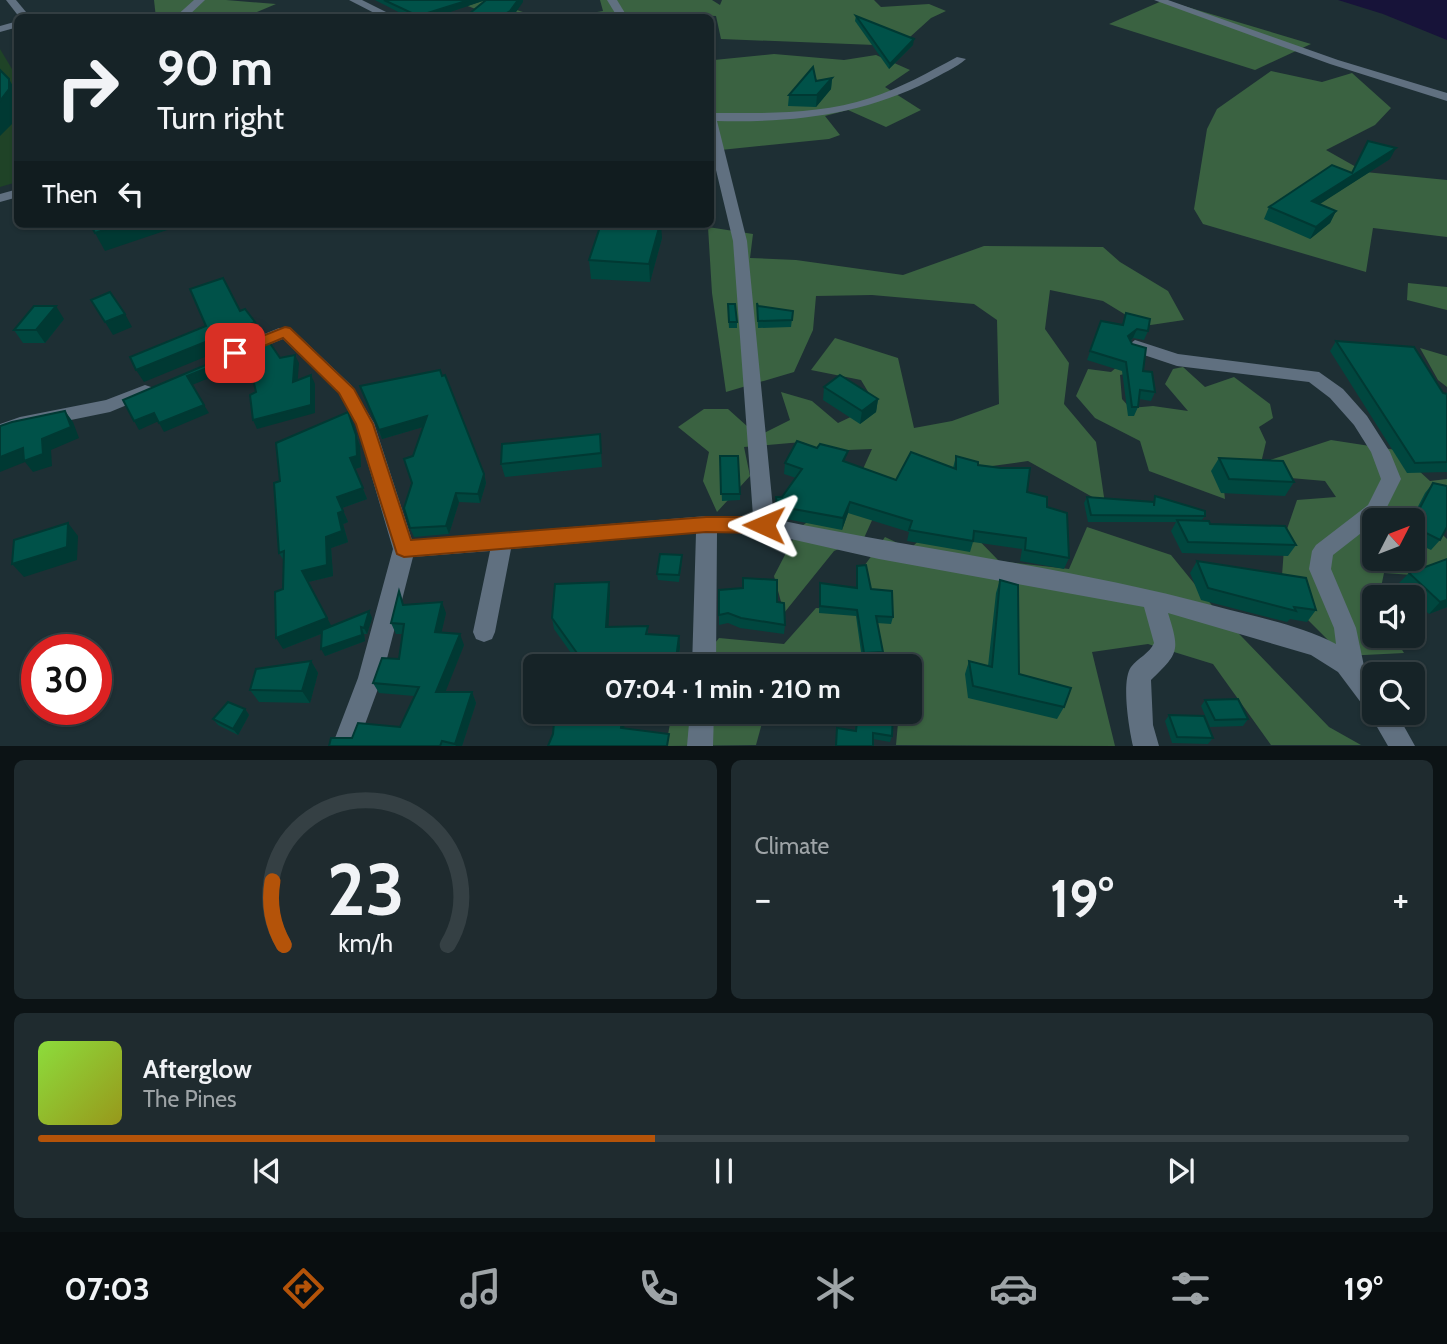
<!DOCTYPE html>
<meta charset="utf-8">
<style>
:root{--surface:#162327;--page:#1f2b2f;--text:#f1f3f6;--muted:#9ea4a7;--line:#354044;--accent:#b45309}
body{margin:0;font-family:Cabin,sans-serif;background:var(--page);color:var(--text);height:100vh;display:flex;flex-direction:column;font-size:26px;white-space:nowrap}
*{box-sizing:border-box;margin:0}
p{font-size:23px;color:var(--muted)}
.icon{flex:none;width:38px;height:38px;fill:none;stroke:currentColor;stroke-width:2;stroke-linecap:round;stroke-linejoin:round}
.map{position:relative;height:746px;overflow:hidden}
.side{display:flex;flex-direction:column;gap:14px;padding:14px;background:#0c1315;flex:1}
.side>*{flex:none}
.top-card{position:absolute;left:14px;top:14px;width:700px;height:214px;border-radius:10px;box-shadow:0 2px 5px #0004,0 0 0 2px var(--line);background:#162327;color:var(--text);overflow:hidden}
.needle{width:46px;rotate:48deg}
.controls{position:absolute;left:1362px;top:508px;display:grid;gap:14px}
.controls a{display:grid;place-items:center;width:63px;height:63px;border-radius:10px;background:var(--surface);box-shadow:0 2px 5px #0004,0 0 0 2px var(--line);font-size:35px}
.speed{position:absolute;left:21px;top:634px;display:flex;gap:14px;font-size:35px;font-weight:700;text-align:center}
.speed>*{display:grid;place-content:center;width:91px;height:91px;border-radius:50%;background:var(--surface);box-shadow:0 2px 5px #0004,0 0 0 2px var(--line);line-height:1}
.speed .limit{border:10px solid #d22;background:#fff;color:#111}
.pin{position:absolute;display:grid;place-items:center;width:60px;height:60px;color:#fff;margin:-30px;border-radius:14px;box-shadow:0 4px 10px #0006}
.me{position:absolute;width:77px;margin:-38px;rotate:271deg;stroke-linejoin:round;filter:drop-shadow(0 0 5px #0008)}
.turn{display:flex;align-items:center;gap:24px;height:147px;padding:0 28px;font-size:32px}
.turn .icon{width:91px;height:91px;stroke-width:2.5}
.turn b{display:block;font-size:49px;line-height:60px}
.then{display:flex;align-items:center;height:66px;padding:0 28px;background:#0003;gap:14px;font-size:26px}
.big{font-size:52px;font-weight:700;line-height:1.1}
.side .widget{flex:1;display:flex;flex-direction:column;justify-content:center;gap:10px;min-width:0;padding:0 24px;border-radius:10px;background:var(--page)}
.side .dial{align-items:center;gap:0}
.dial svg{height:182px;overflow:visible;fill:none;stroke:var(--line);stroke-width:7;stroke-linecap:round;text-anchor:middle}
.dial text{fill:var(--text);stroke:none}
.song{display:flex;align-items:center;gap:21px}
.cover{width:84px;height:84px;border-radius:10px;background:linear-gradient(135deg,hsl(90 70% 55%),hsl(60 70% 35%))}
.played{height:7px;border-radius:4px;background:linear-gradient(90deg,var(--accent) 45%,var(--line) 45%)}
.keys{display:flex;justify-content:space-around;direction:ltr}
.heat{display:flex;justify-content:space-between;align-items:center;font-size:38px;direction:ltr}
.side .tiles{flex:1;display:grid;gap:14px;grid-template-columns:1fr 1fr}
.widget:last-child{grid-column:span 2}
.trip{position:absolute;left:523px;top:654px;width:399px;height:70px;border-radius:10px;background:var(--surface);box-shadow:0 2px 5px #0004,0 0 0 2px var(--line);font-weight:700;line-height:70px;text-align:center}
.menu{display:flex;height:112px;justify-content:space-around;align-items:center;background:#090e10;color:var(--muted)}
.menu .icon{width:49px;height:49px}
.menu .selected{color:var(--accent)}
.menu b{font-size:32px;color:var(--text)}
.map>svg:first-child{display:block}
.green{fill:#1f4327}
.forest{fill:#3a6241;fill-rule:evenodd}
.water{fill:#171339}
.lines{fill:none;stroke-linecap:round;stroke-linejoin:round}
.minor{fill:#607080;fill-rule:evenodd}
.wall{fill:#00473f}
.shaded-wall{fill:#003933}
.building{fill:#005249;stroke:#003933;stroke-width:2}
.route{fill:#b45309;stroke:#753606;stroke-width:2}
</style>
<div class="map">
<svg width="1447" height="746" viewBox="0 0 1447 746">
<rect width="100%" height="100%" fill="#1e2f34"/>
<path class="green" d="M0,49L18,79L17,182L0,187Z"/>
<g class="forest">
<path d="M154,0H226L276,4L245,17L156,18Z"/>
<path d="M473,0H505L507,7L523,12L579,15L603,11L600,0H712L720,5L722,0H874L881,7L929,4L946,11L931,18L900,46L721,39L716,16L638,14L637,17L628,18L635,14L615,11L622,17L489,18L486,13L465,5Z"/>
<path d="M1164,0L1311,44L1255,70L1109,24Z"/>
<path d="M774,54L844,60L876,55L910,70L885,87L921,110L886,127L848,110L825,116L840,135L829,139L711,151L710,84H714V60Z"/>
<path d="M1271,71L1322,82L1352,73L1391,108L1375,125L1326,150L1365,172L1447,180V237L1373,228L1366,272L1203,224L1194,209L1207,129L1217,109Z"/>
<path d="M708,227L753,234L750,258L796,260L903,275L984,246L1103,247L1120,262L1168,291L1184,320L1144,326L1103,301L1050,290L1045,329L1069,363L1064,404L1096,442L1105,504L1028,461L970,469L963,524L999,561L1069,569L1087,527L1171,555L1215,609L1329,727L1361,745H1271L1213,664L1148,644L1092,652L1115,746L896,745L899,712H910V667H696L719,638L784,644L816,608L854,610L857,576L885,537L910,549L940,520L884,494L864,538L834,551L784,613L774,576L799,528L854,489L872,449L824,451L802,442L744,447L750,476L717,512L703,481L709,452L678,427L704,409H728L758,436L790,420L781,392L812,401L838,423L876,405L861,380L811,370L835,338L898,358L914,428L952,421L999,404L997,320L974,304L872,295L816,296L813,330L794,372L726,392L712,293Z"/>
<path d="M1408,283L1447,287V310L1407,300Z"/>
<path d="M1420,348L1447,356V387L1438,380Z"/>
<path d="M1124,361L1133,372L1120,375L1122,399L1130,408L1153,406L1188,411L1165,384L1173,369L1183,367L1205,387L1234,377L1270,404L1273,418L1259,427L1266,442L1261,463L1331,440L1396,450L1430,481L1447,479V519L1440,532L1447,539V581L1427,576L1384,573L1379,597H1374V635H1393L1404,653L1344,656L1297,609L1281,589L1285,535L1297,500L1336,497L1325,481L1222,472L1225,499L1149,471L1140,441L1095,418L1076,396L1088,369L1111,372ZM1374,520H1412V558H1374Z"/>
<path d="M672,712H765L756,745L666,746Z"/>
</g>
<path class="water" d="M1338,0H1447V40L1383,14Z"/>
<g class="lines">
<g class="minor">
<path d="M6,0H16L31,18H20Z"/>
<path d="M194,0H205L186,18H174Z"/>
<path d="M349,0H362L398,18H384Z"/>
<path d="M607,0H617L628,18H618Z"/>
<path d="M1154,0H1168L1338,60L1447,93V101L1330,64Z"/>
<path d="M18,21V27L0,32V26Z"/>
<path d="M957,57L966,59C956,68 941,74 929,81C862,115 791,123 717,121L747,241L774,519C921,550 1070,567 1215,606C1256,617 1299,625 1336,644L1334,628L1309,569L1312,551L1316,545L1368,505L1381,479L1371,452L1354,425L1330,398L1309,382L1177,366L1129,350L1127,346L1135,340L1178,354L1319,372L1343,389L1367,416L1390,452L1401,479L1382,517L1374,520V523L1333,555L1331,569L1356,628L1364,666L1374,679V712H1396L1415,746H1388L1373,720L1371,710L1365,708L1338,672L1311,655L1168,613C1180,651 1179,653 1151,680L1153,725L1159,746H1133C1129,729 1121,681 1131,667C1138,658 1150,653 1154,643L1144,607L879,559L764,533L717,532L716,667H692L696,533L511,549L495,632L492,639L484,642L476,639L473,632L490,551L413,557L382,678L357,746H332L358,678L393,549L356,423L339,393L283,339L248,353L240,347L242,343L279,328H291L351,385L374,423L412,540L707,516H753L733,241L710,145V113C765,113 818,115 870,98C901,88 929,72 957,57Z"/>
<path d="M18,189V197L0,202V194Z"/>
<path d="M145,385L151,387L154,391L151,395L110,412L22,430L0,438V424L20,417L106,400Z"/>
<path d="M690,712H714L713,746H687Z"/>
</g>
</g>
<g class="wall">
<path d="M375,0H523V2L485,0L432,18H410Z"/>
<path d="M856,16L913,45L889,69L855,21Z"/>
<path d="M832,78L831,89L816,107L788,106L789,95L816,81Z"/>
<path d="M1390,159L1319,204L1336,211L1330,223L1310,239L1264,219L1269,207L1352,173Z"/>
<path d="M662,238L650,282L591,279L589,260Z"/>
<path d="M757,303L758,306L793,311L791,327L758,328Z"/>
<path d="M728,310L737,322V328H729Z"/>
<path d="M1126,313L1148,331L1144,340L1133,338L1130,341L1143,371L1155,392L1151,401L1139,399L1138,407L1134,416H1128L1122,371L1087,360L1101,321L1122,325Z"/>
<path d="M64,319L45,343H23L14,330Z"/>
<path d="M1336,341L1447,394V472L1407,473L1330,351Z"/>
<path d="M442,376L484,474L486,483L480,503L459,502L449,534L414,537L410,528L413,456L423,427L382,439L360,386Z"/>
<path d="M824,387L878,399L876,412L860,424L823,400Z"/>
<path d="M353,423L360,446L361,467L355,469L367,499L342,508L348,522L343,524L348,542L331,548L333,576L308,582L331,626L369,611L372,618L367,634H364L365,641L325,656L321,634L283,649L284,561L279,553L280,481Z"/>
<path d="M600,434L602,467L505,477L501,464Z"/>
<path d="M817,448L846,462L896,480L953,468L956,456L978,465L1027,492L1047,507L1069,558L1064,569L1020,561L1022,549L973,542L970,552L907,541L909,532L848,513L842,530L776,517V497H782L796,478L784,474L785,463Z"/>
<path d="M720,456L740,494V500L722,501Z"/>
<path d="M1219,458L1294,482L1285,496L1221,493L1211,471Z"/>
<path d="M1433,483L1440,540L1431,550L1412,541V520H1411L1425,493Z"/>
<path d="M1155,496L1205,516L1201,521L1296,545L1288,556L1182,553L1171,531L1176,522H1088L1084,503L1087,497L1153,502Z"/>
<path d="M682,555V562L679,582L658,580L657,574Z"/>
<path d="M1447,559V607L1429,614L1398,584L1409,573Z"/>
<path d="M1197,561L1316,610L1307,622L1290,619L1287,622L1201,600L1190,573Z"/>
<path d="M857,566L871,589L893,617L891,624L877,623L883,652L881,659H862L856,616L819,613L820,583L856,587Z"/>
<path d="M1000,580L1019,674L1064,707L1057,719L968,698L965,674L969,661L988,666L996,593Z"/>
<path d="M609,582L610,594L608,627L648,626V634L680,647L677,667H581L554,629L552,618Z"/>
<path d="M743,588L777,602L785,625L784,634L740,628L728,623L719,625V590Z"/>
<path d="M405,605L446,613L441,633L464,645L445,692H472L476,703L462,746H329L352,738L400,727L414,696L379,693L373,683L399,659L402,634H396L391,623Z"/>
<path d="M311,661L318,673L310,703L259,702L250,690Z"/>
<path d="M1205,700L1248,719L1243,726L1210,727L1201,706Z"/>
<path d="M245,709L249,715L238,735L218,725L213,719Z"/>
<path d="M857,712H893L892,736L890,742L873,739V746H835L837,728L855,731Z"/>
<path d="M1169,715L1213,738L1208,744L1172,743L1165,721Z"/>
</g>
<g class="shaded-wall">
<path d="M469,0H486L432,18H418V16Z"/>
<path d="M518,0H523V2L512,18H498Z"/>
<path d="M914,39L913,45L889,69L890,64Z"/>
<path d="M832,78L831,89L816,107L817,95Z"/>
<path d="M9,79L18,95V116L14,122L0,136V101Z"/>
<path d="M1396,148L1390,159L1306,213L1312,201Z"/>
<path d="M1336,211L1330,223L1310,239L1316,227Z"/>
<path d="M121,224H185L105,251L95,233Z"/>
<path d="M660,224H661L662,238L650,282L649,264Z"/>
<path d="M56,306L64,319L45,343L36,330Z"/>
<path d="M125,314L132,327L113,335L105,322Z"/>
<path d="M255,322L261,334L144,382L136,370Z"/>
<path d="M1137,329L1133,338L1124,345L1128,336Z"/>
<path d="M247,352L251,361L192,385L187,376Z"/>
<path d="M295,355L299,363L297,390L293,382Z"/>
<path d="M311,375L315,384V413L257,429L253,420Z"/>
<path d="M878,399L876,412L860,424L862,411Z"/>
<path d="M204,405L209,413L164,432L159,423Z"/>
<path d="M65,411L73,422L79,438L51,450L52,466L33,472L25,462L0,472V457L42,439Z"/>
<path d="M348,412L360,446L361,467L355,469L367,499L342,508L348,522L343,524L348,542L331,548L333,576L308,582L333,629L283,649L276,638L302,571L326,537L338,513L337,497Z"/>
<path d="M154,413L159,421L139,430L134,421Z"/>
<path d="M427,416L430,425L382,439L379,430Z"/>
<path d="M484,474L486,483L480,503L478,494Z"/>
<path d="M456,493L459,502L449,534L446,526Z"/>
<path d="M850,502L848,513L842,530L843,518Z"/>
<path d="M68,523L78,536L77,560L24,577L12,564Z"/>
<path d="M609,582L610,594L608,638L606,627Z"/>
<path d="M1447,600V607L1429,614L1440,602Z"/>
<path d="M442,602L446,613L439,643L435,632Z"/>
<path d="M369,611L372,618L367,634L364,628Z"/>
<path d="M361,627L364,634L365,641L325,656L321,649Z"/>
<path d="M460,634L464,645L441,703L436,692Z"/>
<path d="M679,636L680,647L677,667H675Z"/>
<path d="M311,661L318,673L310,703L302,691Z"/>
<path d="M472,692L476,703L462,746H456L455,744Z"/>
<path d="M245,709L249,715L238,735L233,729Z"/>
<path d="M623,712H626L623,739L621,728Z"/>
</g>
<g class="building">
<path d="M384,0H469L418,16Z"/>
<path d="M486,0H518L510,11L498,18H464Z"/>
<path d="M856,16L914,39L890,64Z"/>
<path d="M813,67L816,81L832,78L817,95H789Z"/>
<path d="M0,70L9,79V89L0,101Z"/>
<path d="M1368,141L1396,148L1312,201L1336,211L1316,227L1269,207L1332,165L1352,173Z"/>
<path d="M90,224H121L95,233Z"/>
<path d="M601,224H660L649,264L589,260Z"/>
<path d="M223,278L240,311L245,309L255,322L136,370L130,357L206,326L190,289Z"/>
<path d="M110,292L125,314L105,322L91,300Z"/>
<path d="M757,303L758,306L793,311L792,320L758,321Z"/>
<path d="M728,304H735L737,322H729Z"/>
<path d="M34,306H56L36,330H14Z"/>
<path d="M1126,313L1150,319L1148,331L1137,329L1128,336L1132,344L1146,348L1143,371L1152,372L1155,392L1140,390L1138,407H1132L1126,362L1090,351L1101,321L1123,325Z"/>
<path d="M267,339L280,358L295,355L293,382L311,375V405L253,420L250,395L256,392L247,352L187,376L204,405L159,423L154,413L134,421L123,400Z"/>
<path d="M1336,341L1414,347L1443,393L1447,394V462L1415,463Z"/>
<path d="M440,370L442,376L445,375L484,474L478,494L456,493L446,526L410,528L404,508L412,483L404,459L413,456L427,416L379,430L360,386Z"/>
<path d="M840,375L878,399L862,411L824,387Z"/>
<path d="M65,411L71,427L42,439L43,454L24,461L23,448L0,457V426L12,422Z"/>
<path d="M348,412L356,435L357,456L350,458L363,488L337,497L343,511L338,513L342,531L326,537L327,565L302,571L327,618L276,638L275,592L283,589L284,551L279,553L274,483L280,481L276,443Z"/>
<path d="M600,434L601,453L501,464L502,444Z"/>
<path d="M797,441L817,448L820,444L848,451L843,461L896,480L911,452L956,469V456L978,462V465L1001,468H1030L1027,492L1047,497V507L1067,513L1069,558L1025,550L1026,538L974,531L973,541L909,530L912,521L850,502L843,518L777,506L776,497H782L802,469L785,463Z"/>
<path d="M720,456H738L740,494H721Z"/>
<path d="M1219,458L1283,461L1294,482L1229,479Z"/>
<path d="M1433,483L1447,486V527L1440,540L1412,526V523Z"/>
<path d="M1155,496L1205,511V516L1091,515L1087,497L1154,502V506Z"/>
<path d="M1177,520L1209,521L1210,524L1285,526L1296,545L1188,542Z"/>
<path d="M68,523L67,547L12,564L14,540Z"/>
<path d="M660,554L682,555L679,575L657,574Z"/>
<path d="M1447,559V600L1440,602L1409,573Z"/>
<path d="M1197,561L1306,578L1316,610L1294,607L1296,611L1208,588Z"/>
<path d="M866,565L871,589L892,591L893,617L876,616L883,652L864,653L857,610L820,606V583L857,588V566Z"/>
<path d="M743,578L777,580V602L784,603L785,625L741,618L728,613L719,615V590L743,588Z"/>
<path d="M1000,580L1018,585L1019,674L1071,688L1064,707L973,686L969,661L992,667Z"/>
<path d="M609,582L606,627L648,626L646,634L679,636L675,667H587L552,618L555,584Z"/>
<path d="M399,591L403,605L442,602L435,632L460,634L436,692H472L455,744L442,741L440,746H329L331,738H352L358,723L400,727L419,687L373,683L382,658L399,659L404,624L391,623Z"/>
<path d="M369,611L364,628L361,627L362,635L321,649L322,630Z"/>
<path d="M311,661L302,691L250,690L256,669Z"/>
<path d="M1238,699L1248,719L1215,720L1205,700Z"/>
<path d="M228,702L245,709L233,729L213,719Z"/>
<path d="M555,712H623L621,728L669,734L667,746H548L553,734Z"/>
<path d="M858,712H893L892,736L873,733V746H836L837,728L856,731Z"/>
<path d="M1169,715L1204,716L1213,738L1177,737Z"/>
</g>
<path class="route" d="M285,327L290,328L354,389L373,424L411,540L706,517H764L771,520L773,525L771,530L764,533L706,532L404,557L397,554L356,424L339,393L283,338L235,358L227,353L230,349Z"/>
</svg>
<div class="controls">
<a><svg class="needle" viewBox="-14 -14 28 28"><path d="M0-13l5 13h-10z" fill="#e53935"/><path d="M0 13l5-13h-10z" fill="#9ea4a7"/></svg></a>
<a><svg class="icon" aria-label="sound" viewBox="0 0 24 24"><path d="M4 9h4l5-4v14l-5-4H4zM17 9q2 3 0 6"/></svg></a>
<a><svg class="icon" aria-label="search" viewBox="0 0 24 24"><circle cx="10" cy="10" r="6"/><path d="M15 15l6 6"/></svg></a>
</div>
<div class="speed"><div class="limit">30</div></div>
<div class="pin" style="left:235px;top:353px;background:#d93025"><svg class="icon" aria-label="arrive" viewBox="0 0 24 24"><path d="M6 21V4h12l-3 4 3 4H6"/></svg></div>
<svg class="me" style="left:764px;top:525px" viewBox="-20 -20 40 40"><path d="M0-17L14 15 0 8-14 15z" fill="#b45309" stroke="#fff" stroke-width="4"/></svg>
<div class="trip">07:04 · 1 min · 210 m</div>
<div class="top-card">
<div class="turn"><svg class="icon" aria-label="right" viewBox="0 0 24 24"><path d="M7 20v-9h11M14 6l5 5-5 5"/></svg><div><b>90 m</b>Turn right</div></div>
<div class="then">Then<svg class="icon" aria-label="left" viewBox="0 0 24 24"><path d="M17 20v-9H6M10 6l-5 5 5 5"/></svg></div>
</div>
</div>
<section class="side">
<div class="tiles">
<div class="widget dial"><svg viewBox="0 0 100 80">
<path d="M14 69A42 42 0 1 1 86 69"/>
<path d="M14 69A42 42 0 0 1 9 41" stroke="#b45309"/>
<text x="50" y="56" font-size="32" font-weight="700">23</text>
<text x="50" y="72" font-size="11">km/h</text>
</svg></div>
<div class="widget"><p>Climate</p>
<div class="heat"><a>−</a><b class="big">19°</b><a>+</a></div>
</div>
<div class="widget">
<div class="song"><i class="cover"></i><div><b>Afterglow</b><p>The Pines</p></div></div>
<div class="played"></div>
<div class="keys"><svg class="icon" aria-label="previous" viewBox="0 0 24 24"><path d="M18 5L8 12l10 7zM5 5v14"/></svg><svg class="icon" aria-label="pause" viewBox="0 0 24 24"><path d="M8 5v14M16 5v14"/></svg><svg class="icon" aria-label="next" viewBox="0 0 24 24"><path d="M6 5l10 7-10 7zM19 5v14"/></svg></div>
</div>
</div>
</section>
<nav class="menu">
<b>07:03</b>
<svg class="icon selected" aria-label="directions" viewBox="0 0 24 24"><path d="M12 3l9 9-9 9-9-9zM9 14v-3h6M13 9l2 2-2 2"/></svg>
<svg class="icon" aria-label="music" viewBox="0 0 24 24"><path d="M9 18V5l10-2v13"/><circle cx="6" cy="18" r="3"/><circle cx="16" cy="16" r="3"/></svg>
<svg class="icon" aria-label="phone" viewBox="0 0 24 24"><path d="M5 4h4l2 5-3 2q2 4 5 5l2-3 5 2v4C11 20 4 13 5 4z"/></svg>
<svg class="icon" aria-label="climate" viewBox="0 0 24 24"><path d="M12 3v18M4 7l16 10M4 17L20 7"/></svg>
<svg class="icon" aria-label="car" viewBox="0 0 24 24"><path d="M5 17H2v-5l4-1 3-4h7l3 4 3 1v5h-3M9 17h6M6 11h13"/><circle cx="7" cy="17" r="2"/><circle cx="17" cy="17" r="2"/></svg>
<svg class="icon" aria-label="filters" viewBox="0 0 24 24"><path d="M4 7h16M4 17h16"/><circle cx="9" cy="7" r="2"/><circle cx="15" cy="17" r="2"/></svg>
<b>19°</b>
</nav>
